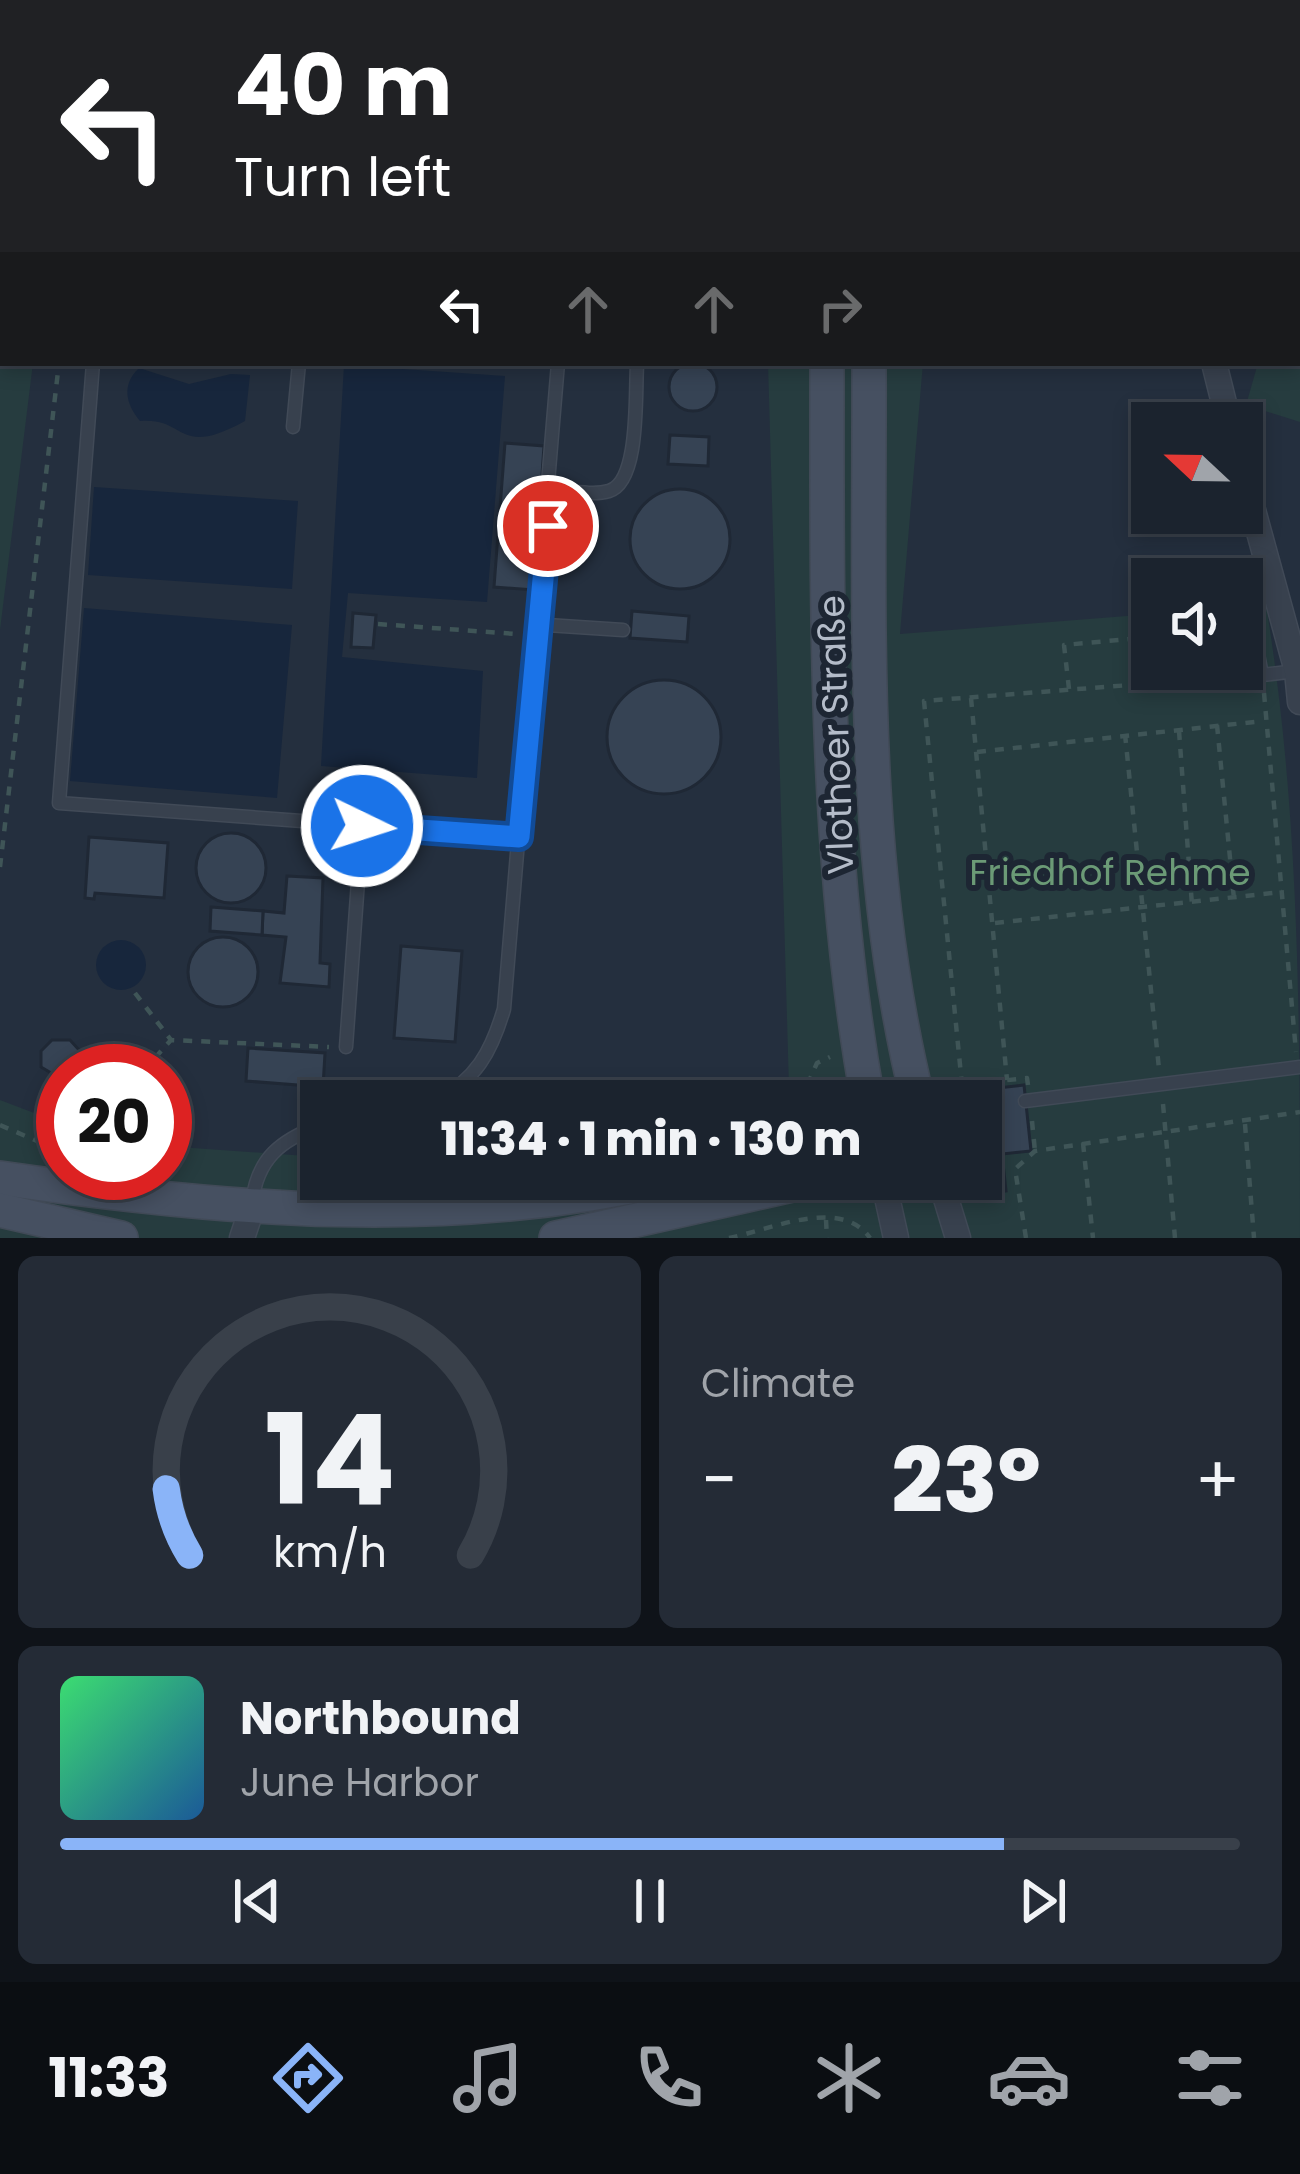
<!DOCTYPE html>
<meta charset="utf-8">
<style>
:root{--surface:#1b232e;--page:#242b36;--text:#f1f3f6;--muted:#a0a4aa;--line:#39404a;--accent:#8ab4f8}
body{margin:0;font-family:Poppins,sans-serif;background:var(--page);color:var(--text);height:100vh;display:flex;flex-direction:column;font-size:45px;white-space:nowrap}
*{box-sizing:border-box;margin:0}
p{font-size:39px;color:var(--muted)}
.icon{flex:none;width:66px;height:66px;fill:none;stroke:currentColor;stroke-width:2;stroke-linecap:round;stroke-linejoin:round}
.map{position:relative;height:1238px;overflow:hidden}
.sheet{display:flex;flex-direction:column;gap:18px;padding:18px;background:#0f1319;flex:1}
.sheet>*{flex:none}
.top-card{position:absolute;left:0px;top:0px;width:1302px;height:366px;box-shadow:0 6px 18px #0003,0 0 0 3px var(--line);background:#202124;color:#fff;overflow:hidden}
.needle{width:78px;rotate:292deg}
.buttons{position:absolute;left:1131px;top:402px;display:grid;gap:24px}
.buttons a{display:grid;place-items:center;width:132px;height:132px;border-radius:0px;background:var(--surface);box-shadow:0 6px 18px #0003,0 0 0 3px var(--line);font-size:60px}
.speed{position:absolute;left:36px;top:1044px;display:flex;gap:24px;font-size:60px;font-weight:700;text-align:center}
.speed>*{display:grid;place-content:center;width:156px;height:156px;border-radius:50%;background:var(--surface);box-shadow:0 6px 18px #0003,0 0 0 3px var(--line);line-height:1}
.speed .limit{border:18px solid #d22;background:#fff;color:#111}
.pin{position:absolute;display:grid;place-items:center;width:102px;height:102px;color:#fff;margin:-51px;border:6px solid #fff;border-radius:50%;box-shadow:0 3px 12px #0007}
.me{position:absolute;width:132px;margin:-66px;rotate:94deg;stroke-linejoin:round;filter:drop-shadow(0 0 9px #0008)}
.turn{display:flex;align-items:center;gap:42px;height:252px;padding:0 36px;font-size:54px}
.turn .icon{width:156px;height:156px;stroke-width:2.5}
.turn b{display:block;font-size:84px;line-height:102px}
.lanes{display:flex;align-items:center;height:114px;padding:0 36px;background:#0003;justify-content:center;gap:60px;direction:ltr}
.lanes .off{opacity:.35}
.big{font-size:90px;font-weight:800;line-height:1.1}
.sheet .widget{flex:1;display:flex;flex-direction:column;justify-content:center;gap:18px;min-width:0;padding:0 42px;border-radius:18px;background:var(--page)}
.sheet .dial{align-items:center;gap:0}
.dial svg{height:312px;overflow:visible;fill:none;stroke:var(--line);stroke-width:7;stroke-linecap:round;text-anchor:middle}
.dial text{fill:var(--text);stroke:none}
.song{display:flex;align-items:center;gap:36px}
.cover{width:144px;height:144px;border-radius:18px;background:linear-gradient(135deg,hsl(140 70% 55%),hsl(210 70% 35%))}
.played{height:12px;border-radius:6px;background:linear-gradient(90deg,var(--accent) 80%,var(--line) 80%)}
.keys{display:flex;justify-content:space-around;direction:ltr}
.heat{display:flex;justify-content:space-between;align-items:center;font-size:66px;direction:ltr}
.sheet .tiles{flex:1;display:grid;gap:18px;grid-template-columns:1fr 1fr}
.widget:last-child{grid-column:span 2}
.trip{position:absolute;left:300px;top:1080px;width:702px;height:120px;border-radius:0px;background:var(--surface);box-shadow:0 6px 18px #0003,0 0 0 3px var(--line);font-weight:800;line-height:120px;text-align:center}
.tab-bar{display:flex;height:192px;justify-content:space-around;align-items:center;background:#0b0e12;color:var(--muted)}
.tab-bar .icon{width:84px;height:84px}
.tab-bar .on{color:var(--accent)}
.tab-bar b{font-size:54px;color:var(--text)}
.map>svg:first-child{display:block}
.green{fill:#263c3f}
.water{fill:#17263c}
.building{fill:#364354;stroke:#1f2835;stroke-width:3}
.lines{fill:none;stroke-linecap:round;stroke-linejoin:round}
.service-casing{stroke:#414a57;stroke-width:15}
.minor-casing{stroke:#414a57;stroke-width:27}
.secondary-casing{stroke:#414a57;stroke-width:36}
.motorway-casing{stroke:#434c59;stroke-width:48}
.path{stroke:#3f5557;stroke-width:4.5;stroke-dasharray:9 9;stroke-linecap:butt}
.service{stroke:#38414e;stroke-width:12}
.minor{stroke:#38414e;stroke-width:24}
.secondary{stroke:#465061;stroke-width:33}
.motorway{stroke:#746855;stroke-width:45}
.route-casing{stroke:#114b97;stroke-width:30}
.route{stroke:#1a73e8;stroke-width:21}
.labels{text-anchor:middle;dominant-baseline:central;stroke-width:12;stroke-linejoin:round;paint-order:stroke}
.street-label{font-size:36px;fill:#b4bcc9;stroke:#1d2633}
.park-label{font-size:36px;fill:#6b9a76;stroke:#1d2633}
</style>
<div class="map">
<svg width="1300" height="1238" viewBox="0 0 1300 1238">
<rect width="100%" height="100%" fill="#242f3e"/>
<g class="green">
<path d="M0,0H958L3,3V363H33L0,630Z"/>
<path d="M1300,301V422L1246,405L1258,363H1299Z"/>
<path d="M768,363H923L900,634L1152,614V669H1242V607L1266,605C1300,810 1300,1028 1300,1238H0V1100L63,1124V1173H165V1146L321,1157V1179H981V1101H780L789,1088Z"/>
</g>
<g class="water">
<path d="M344,365L505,376L487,602L348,593L342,657L483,671L477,778L321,766Z"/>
<path d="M139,368L189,384L231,374L250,375L245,421C176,459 188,417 140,421C126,404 121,385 139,368Z"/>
<path d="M94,487L298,501L292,589L88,575Z"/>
<path d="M84,608L292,625L277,798L70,781Z"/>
<circle cx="121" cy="965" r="25"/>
</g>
<g class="building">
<circle cx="693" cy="387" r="24"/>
<path d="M670,435L709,437L708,466L668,464Z"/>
<path d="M505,443L544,446L534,590L494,587Z"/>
<circle cx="680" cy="539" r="50"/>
<path d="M632,611L689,616L687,642L630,638Z"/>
<path d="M353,613L376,615L373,648L351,647Z"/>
<circle cx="664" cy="737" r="57"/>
<circle cx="231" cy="868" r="35"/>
<path d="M89,837L168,843L164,898L95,893L94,899L85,898Z"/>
<path d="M287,876L323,878L320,963L330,964L329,987L280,983L286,937L262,935L263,911L284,913Z"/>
<path d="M211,907L263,911L262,935L210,931Z"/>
<circle cx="223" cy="972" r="35"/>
<path d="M401,946L462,951L455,1042L394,1038Z"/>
<path d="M52,1040H70L80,1051V1068L63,1071V1080L41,1067V1051Z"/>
<path d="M248,1048L325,1053L323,1087L246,1081Z"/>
<path d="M1024,1085L1031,1151L1002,1154L1006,1191L981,1194V1101H971L970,1091Z"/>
</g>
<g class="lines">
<defs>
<g id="service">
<path d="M93,363L59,803L519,837"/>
<path d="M293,427L299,363"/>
<path d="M551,489C568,490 592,496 609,491C640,482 635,394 637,366"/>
<path d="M1252,623L1262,675L1297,671"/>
<path d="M539,635L547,625L623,630"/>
<path d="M346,1047L362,826"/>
<path d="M436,1101C476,1079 491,1053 504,1009L558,363"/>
<path d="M1025,1101L1300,1067"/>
<path d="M252,1203C257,1158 281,1140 321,1125"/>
</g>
<g id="minor">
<path d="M1212,3L1213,0"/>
<path d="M1299,156H1300"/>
<path d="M1214,363L1229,423"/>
<path d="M1242,470L1297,671L1300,702"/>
<path d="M883,1179L896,1238"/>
<path d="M940,1179L958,1238"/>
<path d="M242,1238L252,1208"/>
</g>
<g id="secondary">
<path d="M829,3V0"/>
<path d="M827,363C827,610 824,857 868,1101"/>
<path d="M869,363C870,611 858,859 918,1101"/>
<path d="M0,1178C224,1210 446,1230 669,1179"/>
<path d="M0,1210L121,1238"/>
<path d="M556,1238L819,1179"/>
</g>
<path id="motorway" d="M889,3V0"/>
</defs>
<use href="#service" class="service-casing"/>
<use href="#minor" class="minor-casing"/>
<use href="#secondary" class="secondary-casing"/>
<use href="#motorway" class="motorway-casing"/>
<g class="path">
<path d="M72,0L73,3"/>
<path d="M378,624L516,634"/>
<path d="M1190,669L1191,681"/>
<path d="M1069,689L1064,645L1152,637"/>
<path d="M1264,693L1296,1052"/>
<path d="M971,698L1007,1080"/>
<path d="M1217,725L1234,899"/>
<path d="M1179,731L1192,905"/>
<path d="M1125,734L1159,1069"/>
<path d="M977,752L1263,721"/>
<path d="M0,867L59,363"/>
<path d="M995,923L1282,892"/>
<path d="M135,993L171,1040"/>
<path d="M91,1069L115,1071"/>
<path d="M143,1071L171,1040L329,1047"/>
<path d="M1028,1085L1027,1078L962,1085L924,701L1246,676"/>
<path d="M800,1101L817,1063L830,1057"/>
<path d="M1163,1104L1175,1238"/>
<path d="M1032,1121L1035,1151"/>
<path d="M1245,1124L1254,1238"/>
<path d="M0,1125L44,1144L59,1157"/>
<path d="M1083,1143L1093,1238"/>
<path d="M826,1220L827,1238"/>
<path d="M729,1238C770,1230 840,1196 870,1238"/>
<path d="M1026,1238L1015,1169L1035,1151L1300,1112"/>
</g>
<use href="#service" class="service"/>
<use href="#minor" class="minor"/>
<use href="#secondary" class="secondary"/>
<use href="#motorway" class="motorway"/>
</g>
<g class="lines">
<defs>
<path id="route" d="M362,826L519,837L548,526"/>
</defs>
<use href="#route" class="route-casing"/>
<use href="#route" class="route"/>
</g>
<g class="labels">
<g class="street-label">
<text transform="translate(836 735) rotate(-92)">Vlothoer Straße</text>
</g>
<g class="park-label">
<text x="1110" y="872">Friedhof Rehme</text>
</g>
</g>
</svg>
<div class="buttons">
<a><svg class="needle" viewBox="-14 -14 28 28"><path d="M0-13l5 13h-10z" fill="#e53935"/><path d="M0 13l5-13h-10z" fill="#a0a4aa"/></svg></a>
<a><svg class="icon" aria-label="sound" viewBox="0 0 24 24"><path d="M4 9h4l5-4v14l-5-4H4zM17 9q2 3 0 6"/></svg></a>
</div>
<div class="speed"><div class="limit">20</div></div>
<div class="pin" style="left:548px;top:526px;background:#d93025"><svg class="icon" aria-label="arrive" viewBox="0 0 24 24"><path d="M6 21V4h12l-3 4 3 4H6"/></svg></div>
<svg class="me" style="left:362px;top:826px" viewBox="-20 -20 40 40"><circle r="17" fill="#1a73e8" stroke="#fff" stroke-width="3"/><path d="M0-11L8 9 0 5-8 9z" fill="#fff"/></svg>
<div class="trip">11:34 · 1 min · 130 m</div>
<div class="top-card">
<div class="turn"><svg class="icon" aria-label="left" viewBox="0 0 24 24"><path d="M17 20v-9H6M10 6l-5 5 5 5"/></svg><div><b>40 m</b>Turn left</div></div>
<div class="lanes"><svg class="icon" aria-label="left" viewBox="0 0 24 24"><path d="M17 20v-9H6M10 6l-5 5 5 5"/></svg><svg class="icon off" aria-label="ahead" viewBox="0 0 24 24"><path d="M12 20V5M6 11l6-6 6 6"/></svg><svg class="icon off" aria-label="ahead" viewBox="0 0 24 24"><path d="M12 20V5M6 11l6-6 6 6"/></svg><svg class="icon off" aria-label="right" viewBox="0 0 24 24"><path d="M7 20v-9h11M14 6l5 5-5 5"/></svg></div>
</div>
</div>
<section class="sheet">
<div class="tiles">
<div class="widget dial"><svg viewBox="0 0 100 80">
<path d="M14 69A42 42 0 1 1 86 69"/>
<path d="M14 69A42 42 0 0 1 8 52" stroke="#8ab4f8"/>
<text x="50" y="56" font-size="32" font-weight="700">14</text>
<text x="50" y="72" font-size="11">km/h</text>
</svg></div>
<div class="widget"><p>Climate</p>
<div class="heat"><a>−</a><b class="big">23°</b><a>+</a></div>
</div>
<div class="widget">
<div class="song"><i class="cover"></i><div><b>Northbound</b><p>June Harbor</p></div></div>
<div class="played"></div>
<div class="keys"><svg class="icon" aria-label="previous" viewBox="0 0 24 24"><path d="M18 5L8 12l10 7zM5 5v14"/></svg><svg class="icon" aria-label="pause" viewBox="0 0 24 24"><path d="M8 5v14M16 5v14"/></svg><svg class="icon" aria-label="next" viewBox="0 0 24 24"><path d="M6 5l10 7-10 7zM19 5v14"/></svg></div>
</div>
</div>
</section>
<nav class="tab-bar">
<b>11:33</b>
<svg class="icon on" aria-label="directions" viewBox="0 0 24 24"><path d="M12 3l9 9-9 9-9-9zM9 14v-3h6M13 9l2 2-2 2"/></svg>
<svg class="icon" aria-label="music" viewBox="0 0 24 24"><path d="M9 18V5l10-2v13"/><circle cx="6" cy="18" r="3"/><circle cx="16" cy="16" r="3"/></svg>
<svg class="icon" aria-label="phone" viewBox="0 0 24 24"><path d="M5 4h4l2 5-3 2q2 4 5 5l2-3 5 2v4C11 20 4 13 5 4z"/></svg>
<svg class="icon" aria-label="climate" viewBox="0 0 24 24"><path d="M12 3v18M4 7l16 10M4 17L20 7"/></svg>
<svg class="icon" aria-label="car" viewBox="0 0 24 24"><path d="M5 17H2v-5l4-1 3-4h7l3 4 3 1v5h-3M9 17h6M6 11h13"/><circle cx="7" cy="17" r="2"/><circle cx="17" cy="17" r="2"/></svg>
<svg class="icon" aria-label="filters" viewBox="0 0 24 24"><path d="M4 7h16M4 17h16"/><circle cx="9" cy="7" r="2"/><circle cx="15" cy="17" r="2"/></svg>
</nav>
